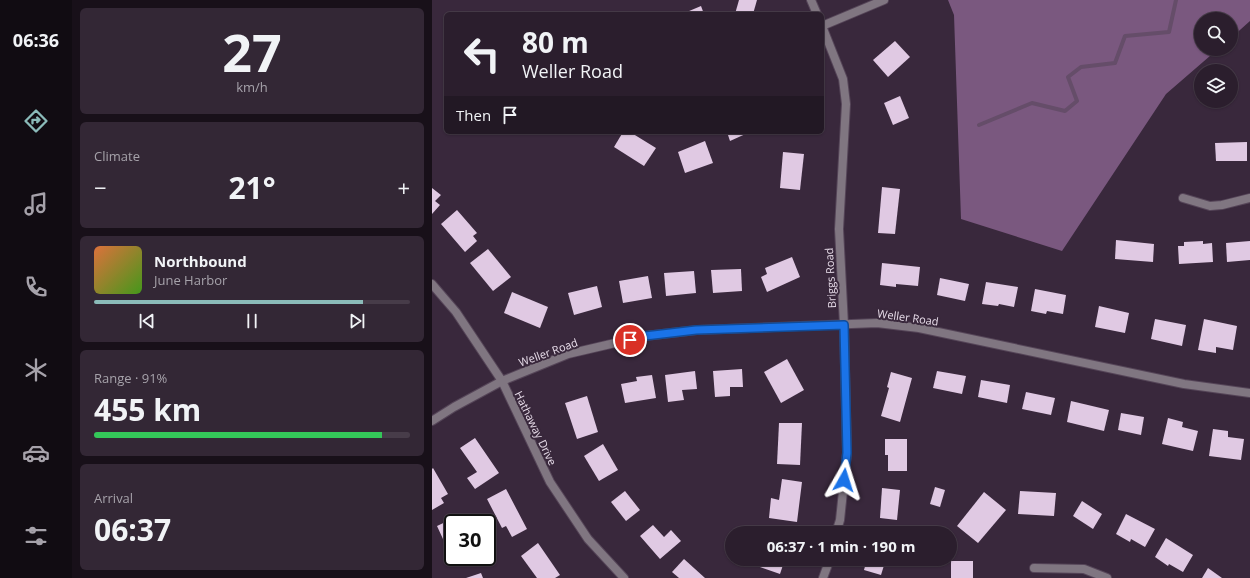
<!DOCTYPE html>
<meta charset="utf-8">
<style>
:root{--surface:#2b1e2d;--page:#332735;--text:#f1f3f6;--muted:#a6a2aa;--line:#473c49;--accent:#8bbbb9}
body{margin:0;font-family:"Open Sans",sans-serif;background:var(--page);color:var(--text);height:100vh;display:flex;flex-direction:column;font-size:15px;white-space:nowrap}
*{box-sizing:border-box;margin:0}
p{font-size:13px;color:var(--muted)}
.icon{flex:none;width:22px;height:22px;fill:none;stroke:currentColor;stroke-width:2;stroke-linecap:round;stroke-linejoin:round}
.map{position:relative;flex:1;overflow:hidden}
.side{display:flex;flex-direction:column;gap:8px;padding:8px;background:#181019;width:360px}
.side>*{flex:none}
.hud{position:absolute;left:12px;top:12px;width:380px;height:122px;border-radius:6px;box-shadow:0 1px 3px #0004,0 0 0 1px var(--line);background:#2b1e2d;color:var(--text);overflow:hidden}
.controls{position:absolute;left:762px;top:12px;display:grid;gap:8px}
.controls a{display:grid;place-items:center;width:44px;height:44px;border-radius:50%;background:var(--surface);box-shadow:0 1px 3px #0004,0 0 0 1px var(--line);font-size:20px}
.speed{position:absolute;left:12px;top:514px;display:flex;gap:8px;font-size:20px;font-weight:700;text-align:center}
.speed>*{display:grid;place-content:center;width:52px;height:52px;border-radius:50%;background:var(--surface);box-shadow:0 1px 3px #0004,0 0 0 1px var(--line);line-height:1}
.speed .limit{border:2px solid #111;border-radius:6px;background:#fff;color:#111}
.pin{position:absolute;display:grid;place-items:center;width:34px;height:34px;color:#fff;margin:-17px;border:2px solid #fff;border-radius:50%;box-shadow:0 1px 4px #0007}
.me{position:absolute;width:44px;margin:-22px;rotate:6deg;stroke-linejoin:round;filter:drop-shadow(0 0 3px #0008)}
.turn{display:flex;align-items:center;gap:14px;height:84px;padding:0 12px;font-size:18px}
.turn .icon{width:52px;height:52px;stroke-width:2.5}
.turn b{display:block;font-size:28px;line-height:34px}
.then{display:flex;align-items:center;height:38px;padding:0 12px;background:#0003;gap:8px;font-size:15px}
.big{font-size:30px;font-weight:700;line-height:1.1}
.side .card{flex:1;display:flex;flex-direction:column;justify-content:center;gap:6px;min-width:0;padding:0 14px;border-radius:6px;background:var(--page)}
.side .dial{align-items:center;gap:0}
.dial b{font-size:52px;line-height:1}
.song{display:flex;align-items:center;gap:12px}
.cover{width:48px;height:48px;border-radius:6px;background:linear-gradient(135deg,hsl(20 70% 55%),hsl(100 70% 35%))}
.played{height:4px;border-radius:2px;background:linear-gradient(90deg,var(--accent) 85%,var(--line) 85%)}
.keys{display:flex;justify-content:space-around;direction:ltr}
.heat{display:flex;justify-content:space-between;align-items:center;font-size:22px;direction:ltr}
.charge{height:6px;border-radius:3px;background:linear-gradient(90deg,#34c759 91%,var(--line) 0)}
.trip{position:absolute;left:293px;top:526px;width:232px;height:40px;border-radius:20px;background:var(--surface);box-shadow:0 1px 3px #0004,0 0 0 1px var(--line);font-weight:700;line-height:40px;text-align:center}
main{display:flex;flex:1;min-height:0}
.tab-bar{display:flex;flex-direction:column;width:72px;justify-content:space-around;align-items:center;background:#110c12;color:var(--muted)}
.tab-bar .icon{width:28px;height:28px}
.tab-bar .selected{color:var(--accent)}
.tab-bar b{font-size:18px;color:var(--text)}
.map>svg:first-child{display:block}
.forest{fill:#7a587f}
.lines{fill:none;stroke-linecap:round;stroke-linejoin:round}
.stream{stroke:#654d69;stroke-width:4}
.building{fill:#e0c9e3}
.minor-casing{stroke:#554558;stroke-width:10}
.tertiary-casing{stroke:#554558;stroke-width:10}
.minor{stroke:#807681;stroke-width:8}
.tertiary{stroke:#807681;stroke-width:8}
.route-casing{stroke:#114b97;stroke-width:10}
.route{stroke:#1a73e8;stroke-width:7}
.labels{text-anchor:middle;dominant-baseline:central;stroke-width:4;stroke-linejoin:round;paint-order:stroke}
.street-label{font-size:11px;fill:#e8ddea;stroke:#39283c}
</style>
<main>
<nav class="tab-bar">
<b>06:36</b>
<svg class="icon selected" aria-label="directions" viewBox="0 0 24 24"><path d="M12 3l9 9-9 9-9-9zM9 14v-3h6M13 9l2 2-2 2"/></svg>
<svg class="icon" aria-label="music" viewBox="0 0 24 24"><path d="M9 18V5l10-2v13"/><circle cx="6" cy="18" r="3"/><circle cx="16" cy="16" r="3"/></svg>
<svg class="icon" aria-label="phone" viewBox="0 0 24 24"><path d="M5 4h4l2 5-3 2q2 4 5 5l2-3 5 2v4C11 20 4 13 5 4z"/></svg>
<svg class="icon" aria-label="climate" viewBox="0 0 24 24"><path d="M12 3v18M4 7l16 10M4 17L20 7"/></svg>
<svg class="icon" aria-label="car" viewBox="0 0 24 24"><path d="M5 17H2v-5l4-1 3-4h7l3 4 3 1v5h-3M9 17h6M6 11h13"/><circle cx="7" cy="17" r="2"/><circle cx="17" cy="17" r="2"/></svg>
<svg class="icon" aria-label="filters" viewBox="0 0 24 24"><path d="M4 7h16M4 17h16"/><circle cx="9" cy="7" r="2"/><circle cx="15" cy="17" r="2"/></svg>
</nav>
<section class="side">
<div class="card dial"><b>27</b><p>km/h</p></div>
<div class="card"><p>Climate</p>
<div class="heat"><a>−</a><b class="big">21°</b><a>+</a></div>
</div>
<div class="card">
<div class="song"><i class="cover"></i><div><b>Northbound</b><p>June Harbor</p></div></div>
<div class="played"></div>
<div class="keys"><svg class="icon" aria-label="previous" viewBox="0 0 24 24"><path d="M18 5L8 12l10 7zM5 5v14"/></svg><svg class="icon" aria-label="pause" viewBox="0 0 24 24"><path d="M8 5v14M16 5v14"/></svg><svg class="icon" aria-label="next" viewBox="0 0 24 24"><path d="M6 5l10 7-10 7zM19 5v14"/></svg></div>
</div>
<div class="card"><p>Range · 91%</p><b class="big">455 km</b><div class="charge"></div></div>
<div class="card"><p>Arrival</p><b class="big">06:37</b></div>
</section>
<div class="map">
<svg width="818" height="578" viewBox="0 0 818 578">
<rect width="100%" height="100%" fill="#39283c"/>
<path class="forest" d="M516,0H818V21L799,38V19H769V49H786L734,94L630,251L529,219L522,15Z"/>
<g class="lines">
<path class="stream" d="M547,125L600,103L633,111L645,101L636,77L649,67L683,63L693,36L737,32L744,0"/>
</g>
<g class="building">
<path d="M307,0H325L321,14H303Z"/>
<path d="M269,6L272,14H250Z"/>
<path d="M463,41L478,57L456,77L441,60Z"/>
<path d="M468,96L477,118L461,125L452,103Z"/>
<path d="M191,132H198L224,148L212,166L182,147Z"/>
<path d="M295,132H318L298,141Z"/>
<path d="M273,141L281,163L253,173L246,152Z"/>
<path d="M815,142V161H784L783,143Z"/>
<path d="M351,152L372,154L368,190L348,188Z"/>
<path d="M450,187L468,189L463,234L446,233Z"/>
<path d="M0,188L9,195L3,201L8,205L0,214Z"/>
<path d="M25,210L45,233L41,236L45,241L33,252L9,224Z"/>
<path d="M684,240L722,244L721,262L683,259Z"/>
<path d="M771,241V244L780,243L781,262L747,264L746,246H752V242Z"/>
<path d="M818,241V260L795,262L794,243Z"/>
<path d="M56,249L79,277L61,291L38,263Z"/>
<path d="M360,257L368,277L335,292L329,277L335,274L333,268Z"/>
<path d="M450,263L488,267L486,286L464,284V287L448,285Z"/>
<path d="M309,269L310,291L281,293L279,270Z"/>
<path d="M262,271L264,293L234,296L232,273Z"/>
<path d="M216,276L220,298L191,303L187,281Z"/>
<path d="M508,278L537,284L533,301L505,295Z"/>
<path d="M554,282L586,287L582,307L567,304L566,306L550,304Z"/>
<path d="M165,286L170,307L142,315L136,293Z"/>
<path d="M603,289L634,295L631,314L615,311L614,314L599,311Z"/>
<path d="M80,292L116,307L108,328L72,313Z"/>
<path d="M667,306L697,313L693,333L663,327Z"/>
<path d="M723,319L754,325L750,346L719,339Z"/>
<path d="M772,319L805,326L801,350L784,347V353L766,350Z"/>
<path d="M355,359L372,390L349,403L332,372Z"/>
<path d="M310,369L311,387H298V396L283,397L281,371Z"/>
<path d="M263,371L265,389L250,390L252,400L236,402L233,375Z"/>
<path d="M505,371L534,376L530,394L501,388Z"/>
<path d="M459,372L480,378L468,422L449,416L457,388L455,387Z"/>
<path d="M220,375L224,398L193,403L189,384L205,381L204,377Z"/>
<path d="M549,380L578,385L575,403L546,397Z"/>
<path d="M594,392L623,398L619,415L590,409Z"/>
<path d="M155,396L166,432L145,439L133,403Z"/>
<path d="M639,401L677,410L672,431L635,422Z"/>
<path d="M689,413L712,417L709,435L686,430Z"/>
<path d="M736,418L751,422L750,427L766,431L761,451L730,444Z"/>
<path d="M347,423H370L368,465L345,464Z"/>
<path d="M781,429L796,431V437L812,439L809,460L777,456Z"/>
<path d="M43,438L67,473L43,489L35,478L45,472L28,448Z"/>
<path d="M453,439H475V471H456V455H453Z"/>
<path d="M171,444L186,470L167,481L152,456Z"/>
<path d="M1,468L16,494L9,498L12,503L0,510V469Z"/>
<path d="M350,479L370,482L365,522L337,518L339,498L347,500Z"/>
<path d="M503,487L513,490L508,507L498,504Z"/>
<path d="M450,488L468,490L465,520L448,518Z"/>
<path d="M74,489L95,529L80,537L74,526L70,528L55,499Z"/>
<path d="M193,491L208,510L194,521L179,502Z"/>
<path d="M588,491L624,493L622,516L586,514Z"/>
<path d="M552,492L574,510L546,543L525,526Z"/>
<path d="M650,501L670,514L661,529L641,516Z"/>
<path d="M694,514L723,529L713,547L699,539L698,542L684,534Z"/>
<path d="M26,516L29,523H21V557H36L22,563L5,526Z"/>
<path d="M221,525L232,537L239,530L249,541L228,559L208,536Z"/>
<path d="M734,538L761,555L751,572L737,564L736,566L723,557Z"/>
<path d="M106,543L128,575L123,578H105L89,556Z"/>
<path d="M252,559L273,578H247L240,572Z"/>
<path d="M330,559H353L348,574L328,567Z"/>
<path d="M435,559H454L449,575L432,570Z"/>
<rect x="519" y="561" width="22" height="17"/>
<path d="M776,568L790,578H770Z"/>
<path d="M49,573L51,578H34Z"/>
</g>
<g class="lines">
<defs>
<g id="minor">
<path d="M379,0L385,14"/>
<path d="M390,26L411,79L414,104L407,229L412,325L415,453L408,520L404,533"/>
<path d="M390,26L452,0"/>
<path d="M751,198L778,206L790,205L818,198"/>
<path d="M0,421L22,407L70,381L136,354L213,336L265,330L445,323L487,328L752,384L818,393"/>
<path d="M602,568L652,569L675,578"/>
<path d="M391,578L398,559"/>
</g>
<path id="tertiary" d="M0,284L24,312L70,381L118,482L156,539L192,578"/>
</defs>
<use href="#minor" class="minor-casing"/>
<use href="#tertiary" class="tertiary-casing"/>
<use href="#minor" class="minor"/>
<use href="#tertiary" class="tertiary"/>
</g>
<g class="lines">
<defs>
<path id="route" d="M198,340L213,336L264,330L412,325L415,453L412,480"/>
</defs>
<use href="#route" class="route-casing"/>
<use href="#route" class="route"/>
</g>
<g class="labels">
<g class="street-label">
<text transform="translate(398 278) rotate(-93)">Briggs Road</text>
<text transform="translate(476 317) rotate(8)">Weller Road</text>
<text transform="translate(116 352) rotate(-20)">Weller Road</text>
<text transform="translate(104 428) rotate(64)">Hathaway Drive</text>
</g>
</g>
</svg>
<div class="controls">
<a><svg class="icon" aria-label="search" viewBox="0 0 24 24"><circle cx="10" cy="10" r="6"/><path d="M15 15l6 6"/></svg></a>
<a><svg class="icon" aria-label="layers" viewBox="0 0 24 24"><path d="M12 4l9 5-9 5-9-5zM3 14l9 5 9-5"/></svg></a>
</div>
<div class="speed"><div class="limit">30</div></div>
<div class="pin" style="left:198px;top:340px;background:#d93025"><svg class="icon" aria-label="arrive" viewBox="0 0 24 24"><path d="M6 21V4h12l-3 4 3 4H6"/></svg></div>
<svg class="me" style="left:412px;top:480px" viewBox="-20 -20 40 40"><path d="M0-17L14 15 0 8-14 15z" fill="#1a73e8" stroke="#fff" stroke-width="4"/></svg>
<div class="trip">06:37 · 1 min · 190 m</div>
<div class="hud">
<div class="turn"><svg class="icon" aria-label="left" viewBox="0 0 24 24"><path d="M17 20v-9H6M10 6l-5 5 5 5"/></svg><div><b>80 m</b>Weller Road</div></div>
<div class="then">Then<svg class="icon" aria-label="arrive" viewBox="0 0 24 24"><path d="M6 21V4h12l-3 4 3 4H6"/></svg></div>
</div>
</div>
</main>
